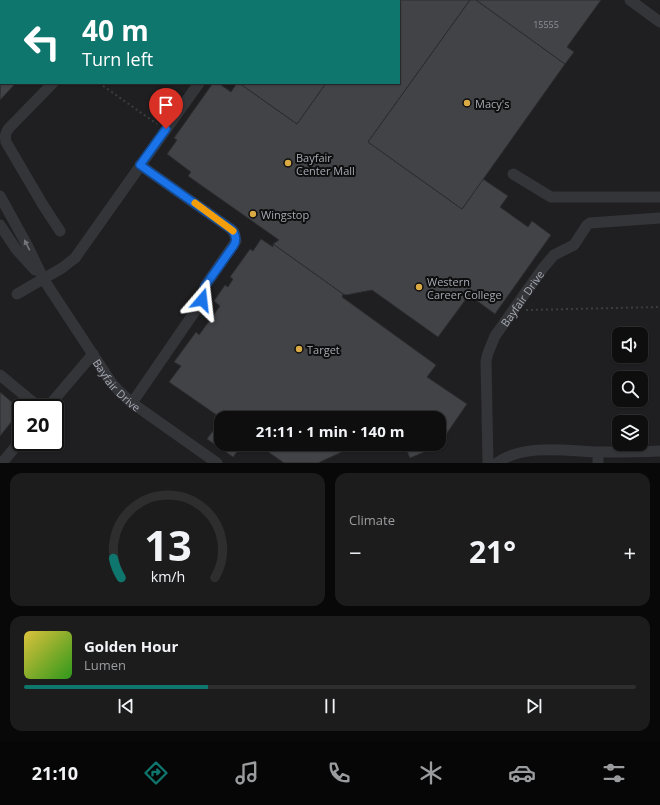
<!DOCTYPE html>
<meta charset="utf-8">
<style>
:root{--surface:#0e0e0f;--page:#1c1c1d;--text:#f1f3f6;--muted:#9b9c9e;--line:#2e2e2f;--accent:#0f766e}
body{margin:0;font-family:"Open Sans",sans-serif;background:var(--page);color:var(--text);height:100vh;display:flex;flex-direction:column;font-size:15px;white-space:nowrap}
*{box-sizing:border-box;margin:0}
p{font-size:13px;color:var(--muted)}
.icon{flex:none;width:22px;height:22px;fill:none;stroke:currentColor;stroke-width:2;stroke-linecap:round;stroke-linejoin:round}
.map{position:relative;height:463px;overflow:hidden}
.panel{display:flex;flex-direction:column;gap:10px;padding:10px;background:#080808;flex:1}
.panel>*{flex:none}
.hud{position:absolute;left:0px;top:0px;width:400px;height:84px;box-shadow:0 1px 3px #0004,0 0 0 1px var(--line);background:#0f766e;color:#fff;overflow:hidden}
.fabs{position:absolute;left:612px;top:327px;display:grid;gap:8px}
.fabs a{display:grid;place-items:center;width:36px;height:36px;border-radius:8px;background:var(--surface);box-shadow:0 1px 3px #0004,0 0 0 1px var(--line);font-size:20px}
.speed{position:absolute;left:12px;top:399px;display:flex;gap:8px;font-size:20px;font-weight:700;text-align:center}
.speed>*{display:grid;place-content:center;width:52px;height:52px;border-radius:50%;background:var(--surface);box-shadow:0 1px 3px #0004,0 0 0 1px var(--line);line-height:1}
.speed .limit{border:2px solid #111;border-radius:6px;background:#fff;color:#111}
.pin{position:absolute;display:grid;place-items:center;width:34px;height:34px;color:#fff;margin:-41px -17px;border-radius:50% 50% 50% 0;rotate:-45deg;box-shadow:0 0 4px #0007}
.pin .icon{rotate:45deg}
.me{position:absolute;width:44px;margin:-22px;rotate:17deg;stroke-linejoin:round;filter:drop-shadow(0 0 3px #0008)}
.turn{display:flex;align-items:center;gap:14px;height:84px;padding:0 16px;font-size:18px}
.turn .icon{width:52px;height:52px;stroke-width:2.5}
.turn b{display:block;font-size:28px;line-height:34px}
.big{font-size:30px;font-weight:700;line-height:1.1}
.panel .card{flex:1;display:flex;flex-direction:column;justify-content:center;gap:6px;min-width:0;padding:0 14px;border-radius:12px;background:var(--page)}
.panel .dial{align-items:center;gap:0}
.dial svg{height:104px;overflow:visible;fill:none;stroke:var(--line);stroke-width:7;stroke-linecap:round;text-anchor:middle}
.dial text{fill:var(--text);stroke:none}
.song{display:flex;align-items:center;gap:12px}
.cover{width:48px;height:48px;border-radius:6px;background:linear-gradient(135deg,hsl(50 70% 55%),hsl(110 70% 35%))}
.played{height:4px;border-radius:2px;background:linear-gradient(90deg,var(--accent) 30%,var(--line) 30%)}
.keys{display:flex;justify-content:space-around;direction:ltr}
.heat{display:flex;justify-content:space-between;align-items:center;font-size:22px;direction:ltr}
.panel .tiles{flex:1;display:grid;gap:10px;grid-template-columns:1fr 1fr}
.card:last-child{grid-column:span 2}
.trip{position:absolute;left:214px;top:411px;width:232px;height:40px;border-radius:12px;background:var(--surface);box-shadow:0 1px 3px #0004,0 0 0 1px var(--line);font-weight:700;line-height:40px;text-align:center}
.dock{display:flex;height:64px;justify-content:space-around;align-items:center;background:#060606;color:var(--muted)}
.dock .icon{width:28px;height:28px}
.dock .on{color:var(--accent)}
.dock b{font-size:18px;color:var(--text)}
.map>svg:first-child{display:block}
.built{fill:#1f1f21;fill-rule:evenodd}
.building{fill:#424347;stroke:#2d2d30}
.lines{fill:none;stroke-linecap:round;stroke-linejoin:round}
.path{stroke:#3b3c40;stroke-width:2;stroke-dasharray:2 3;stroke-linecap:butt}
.minor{stroke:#343539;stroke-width:11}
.oneway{fill:#73757c}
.route-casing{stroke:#114b97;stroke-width:10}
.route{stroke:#1a73e8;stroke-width:7}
.slow{stroke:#f59e0b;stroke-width:7}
.poi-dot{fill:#daaa45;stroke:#0e0e0f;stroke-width:1.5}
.labels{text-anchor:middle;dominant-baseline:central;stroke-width:4;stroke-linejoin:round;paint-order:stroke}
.number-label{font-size:9px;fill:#8d9098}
.poi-label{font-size:11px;fill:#a6aab3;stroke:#0e0e0f;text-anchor:start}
.street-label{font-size:11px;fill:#a6aab3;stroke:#0e0e0f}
</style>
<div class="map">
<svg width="660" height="463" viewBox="0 0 660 463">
<rect width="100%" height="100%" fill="#131314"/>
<path class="built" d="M0,0H660V463H0ZM1,1H399V83H1ZM619,334H641V356H619ZM619,378H641V400H619ZM21,408H55V442H21ZM221,418H439V444H221ZM619,422H641V444H619Z"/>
<g class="building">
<path d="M39,0H53L54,1H38Z"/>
<path d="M310,0H394L393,1Z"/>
<path d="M394,0H470L368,142L462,209L483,179L508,196L500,207L528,227L532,221L551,235L495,314L469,295L438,337L372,290L346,295L343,294L273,244L279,240L188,176L191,172L167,154L177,140L174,138L213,83H218L231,92L237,83H239L297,124L326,83H399V1H393Z"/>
<path d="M470,0H476L565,64L462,209L368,142Z"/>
<path d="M476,0H601L567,47L574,52L565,64Z"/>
<path d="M1,39V83H16L0,100Z"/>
<path d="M239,83H326L297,124Z"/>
<path d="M261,239L273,247V244L343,294L342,297L436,365L427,377L467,404L438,446L410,458L404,444H439V418H221L169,382L181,366L174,362L196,332L199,335L220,306L214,301L225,285L228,287L233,279L230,277L250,249L253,251Z"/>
<path d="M0,392L21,410L0,436Z"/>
<path d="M221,420V444H243L233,457L207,439Z"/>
<path d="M257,444H359L318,463H284Z"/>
</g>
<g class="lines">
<g class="path">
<path d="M99,83L157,124"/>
<path d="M526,310L660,307"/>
</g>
<g class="minor">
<path d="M630,0L660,22"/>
<path d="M14,1L15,0"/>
<path d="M113,1L114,0"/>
<path d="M257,1L258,0"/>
<path d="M0,15L1,14"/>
<path d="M53,83L9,128C5,133 5,136 6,142L43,205L60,231"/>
<path d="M513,174L551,197H660"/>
<path id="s1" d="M0,196L27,245L44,280L111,382L118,390L132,403L217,463"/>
<path d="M0,225L16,249L35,270"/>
<path d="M17,294L62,268L75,258L199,83"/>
<path d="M0,375L40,408"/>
<path d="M132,403L200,304L205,286L236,241L234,232L231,229L140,165"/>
<path d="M47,408L93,354"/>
<path d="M598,452V463"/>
<path d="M2,463L21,440"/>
<path id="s2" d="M488,463L486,361L488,353L495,336L543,268L554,255L574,245L587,225L590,223L660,218"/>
<path d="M497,463C524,443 568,451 599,452C619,452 640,452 660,451"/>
</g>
</g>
<defs><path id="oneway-solid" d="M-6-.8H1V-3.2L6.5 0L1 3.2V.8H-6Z"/></defs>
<use class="oneway" href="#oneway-solid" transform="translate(27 245) rotate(-117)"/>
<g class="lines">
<defs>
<path id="route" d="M166,129L140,165L231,229C236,234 237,239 234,245L205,286L202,300"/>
</defs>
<use href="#route" class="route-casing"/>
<use href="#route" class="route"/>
<path class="slow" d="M195,203L233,231"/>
</g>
<g class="poi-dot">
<circle cx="467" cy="103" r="4"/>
<circle cx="288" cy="163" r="4"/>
<circle cx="253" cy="214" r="4"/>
<circle cx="419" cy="287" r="4"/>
<circle cx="299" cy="349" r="4"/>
</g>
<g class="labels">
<g class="number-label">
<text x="546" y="24">15555</text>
</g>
<g class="poi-label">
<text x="475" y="103">Macy's</text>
<text x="296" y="157">Bayfair<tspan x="296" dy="13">Center Mall</tspan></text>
<text x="261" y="214">Wingstop</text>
<text x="427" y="281">Western<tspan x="427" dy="13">Career College</tspan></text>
<text x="307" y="349">Target</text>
</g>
<g class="street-label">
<text stroke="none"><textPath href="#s2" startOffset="175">Bayfair Drive</textPath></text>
<text stroke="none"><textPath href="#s1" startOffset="223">Bayfair Drive</textPath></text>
</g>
</g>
</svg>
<div class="fabs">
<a><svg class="icon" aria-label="sound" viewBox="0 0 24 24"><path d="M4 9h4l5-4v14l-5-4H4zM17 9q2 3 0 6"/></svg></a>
<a><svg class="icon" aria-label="search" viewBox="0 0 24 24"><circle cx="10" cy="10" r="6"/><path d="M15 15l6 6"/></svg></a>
<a><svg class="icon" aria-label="layers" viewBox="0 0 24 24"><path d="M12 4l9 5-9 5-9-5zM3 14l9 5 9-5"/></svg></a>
</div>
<div class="speed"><div class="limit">20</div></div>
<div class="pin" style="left:166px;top:129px;background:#d93025"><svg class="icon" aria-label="arrive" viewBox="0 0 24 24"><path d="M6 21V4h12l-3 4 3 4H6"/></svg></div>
<svg class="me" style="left:202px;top:300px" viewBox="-20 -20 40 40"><path d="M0-17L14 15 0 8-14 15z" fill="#1a73e8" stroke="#fff" stroke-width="4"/></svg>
<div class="trip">21:11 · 1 min · 140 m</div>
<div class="hud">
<div class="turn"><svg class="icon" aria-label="left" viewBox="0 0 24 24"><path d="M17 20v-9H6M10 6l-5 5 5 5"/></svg><div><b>40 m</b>Turn left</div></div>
</div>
</div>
<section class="panel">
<div class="tiles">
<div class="card dial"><svg viewBox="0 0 100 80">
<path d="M14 69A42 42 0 1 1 86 69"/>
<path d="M14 69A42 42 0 0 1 8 54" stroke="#0f766e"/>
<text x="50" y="56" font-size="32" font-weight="700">13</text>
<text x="50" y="72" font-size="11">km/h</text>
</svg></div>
<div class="card"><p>Climate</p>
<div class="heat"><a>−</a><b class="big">21°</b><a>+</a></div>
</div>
<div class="card">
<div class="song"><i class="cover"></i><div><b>Golden Hour</b><p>Lumen</p></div></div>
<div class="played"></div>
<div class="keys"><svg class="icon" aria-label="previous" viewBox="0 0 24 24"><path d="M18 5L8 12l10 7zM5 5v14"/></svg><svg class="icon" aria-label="pause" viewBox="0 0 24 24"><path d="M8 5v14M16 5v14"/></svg><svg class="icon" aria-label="next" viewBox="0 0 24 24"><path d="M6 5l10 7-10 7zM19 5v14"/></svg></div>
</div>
</div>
</section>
<nav class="dock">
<b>21:10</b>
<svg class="icon on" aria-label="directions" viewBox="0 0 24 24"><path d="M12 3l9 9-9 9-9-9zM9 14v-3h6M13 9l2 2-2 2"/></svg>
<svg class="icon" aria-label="music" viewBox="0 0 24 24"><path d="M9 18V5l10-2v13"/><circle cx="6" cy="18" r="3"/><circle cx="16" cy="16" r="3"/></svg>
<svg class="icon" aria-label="phone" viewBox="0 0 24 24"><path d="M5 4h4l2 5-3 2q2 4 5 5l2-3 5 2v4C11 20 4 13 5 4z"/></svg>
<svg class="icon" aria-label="climate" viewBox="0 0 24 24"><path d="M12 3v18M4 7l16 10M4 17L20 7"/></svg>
<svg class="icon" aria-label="car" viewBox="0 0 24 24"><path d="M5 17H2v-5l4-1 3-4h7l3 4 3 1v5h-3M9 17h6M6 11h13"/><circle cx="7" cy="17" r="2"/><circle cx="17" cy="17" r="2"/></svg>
<svg class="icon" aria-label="filters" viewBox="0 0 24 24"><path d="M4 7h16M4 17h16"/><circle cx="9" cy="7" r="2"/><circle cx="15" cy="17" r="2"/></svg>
</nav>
